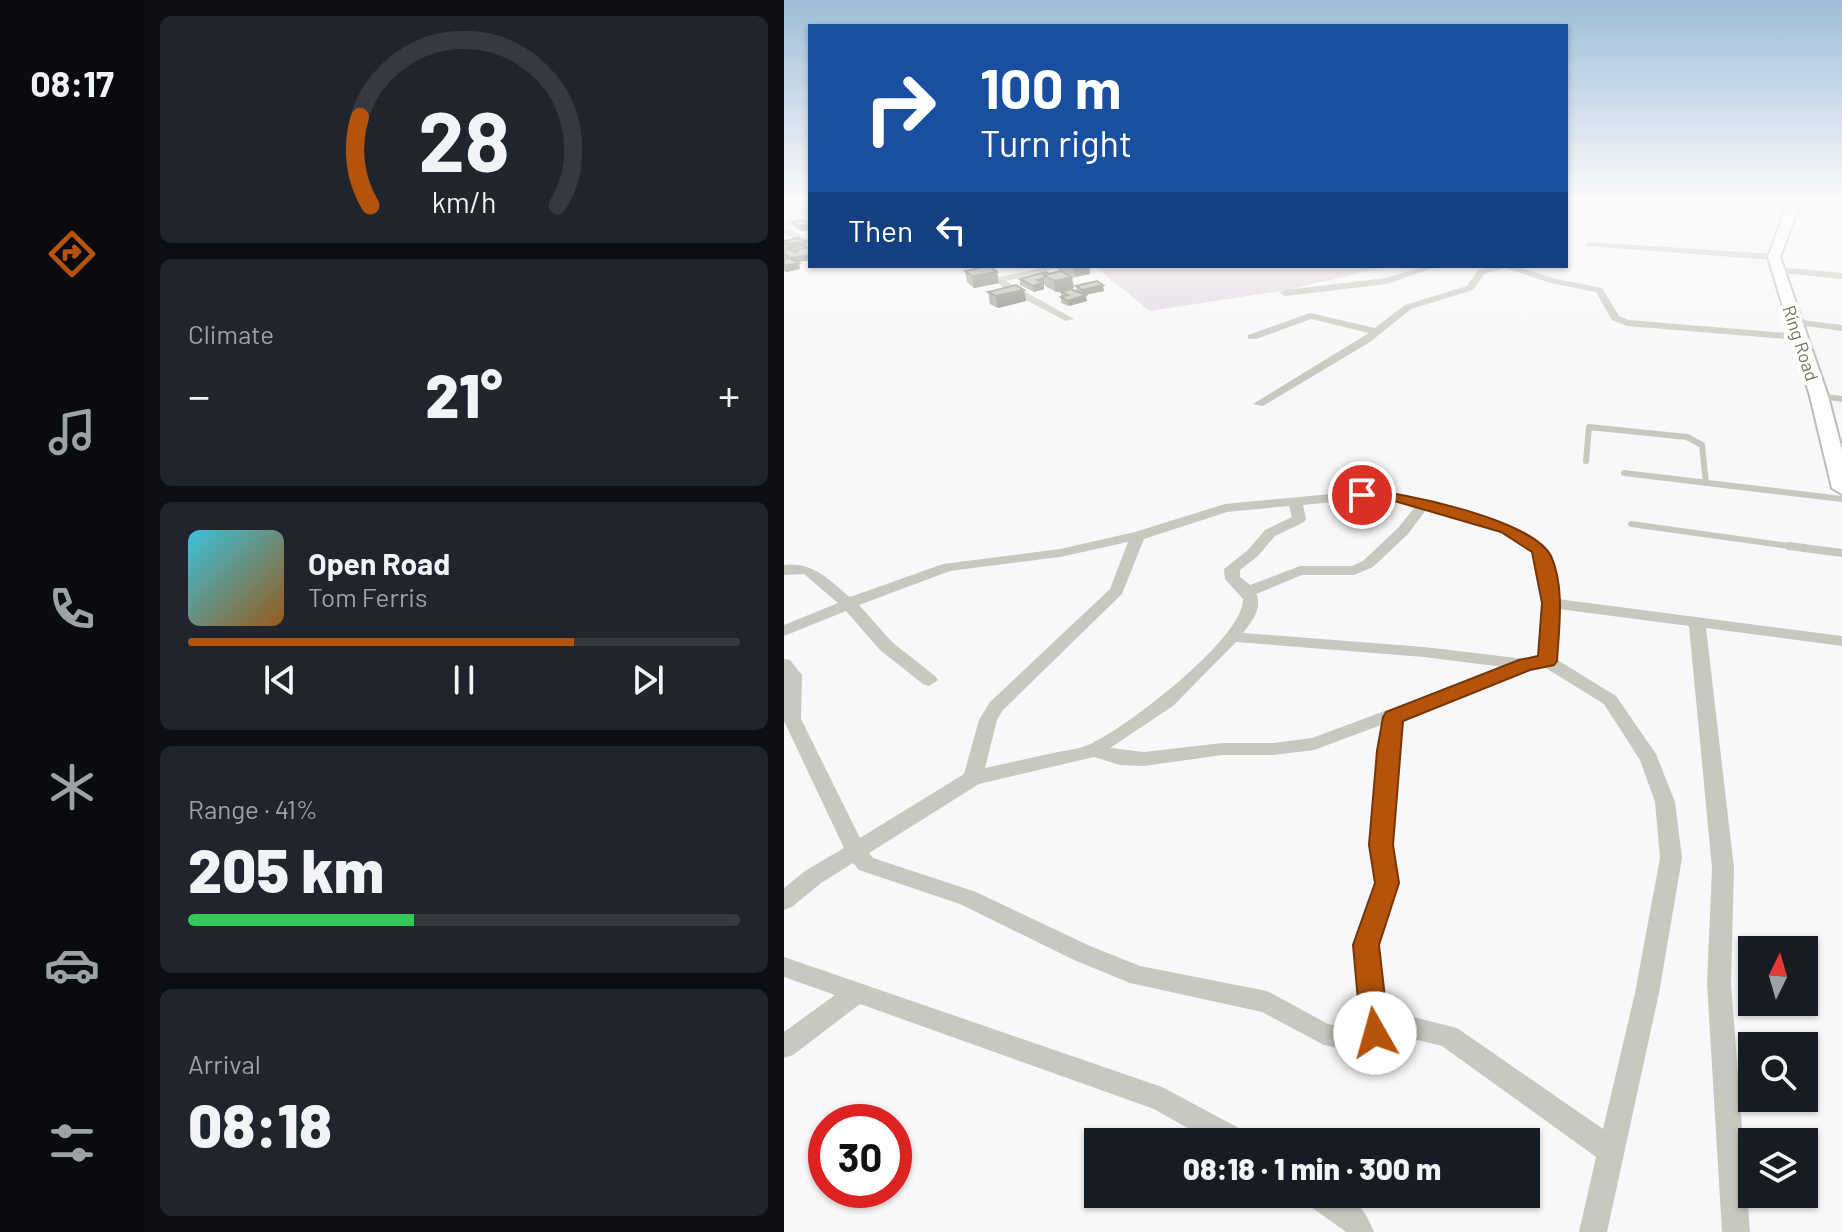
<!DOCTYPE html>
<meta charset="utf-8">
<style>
:root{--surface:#171b24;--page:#20242c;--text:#f1f3f6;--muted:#9ea1a6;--line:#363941;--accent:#b45309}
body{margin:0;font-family:Barlow,sans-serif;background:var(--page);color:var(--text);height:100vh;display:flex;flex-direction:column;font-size:30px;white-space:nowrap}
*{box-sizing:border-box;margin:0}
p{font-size:26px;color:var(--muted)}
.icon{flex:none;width:44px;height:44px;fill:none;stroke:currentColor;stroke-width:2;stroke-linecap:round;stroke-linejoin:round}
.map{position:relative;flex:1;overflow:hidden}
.side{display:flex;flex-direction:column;gap:16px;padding:16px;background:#0d0f14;width:640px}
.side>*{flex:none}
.guide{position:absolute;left:24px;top:24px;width:760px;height:244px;border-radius:0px;box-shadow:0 2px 6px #0004;background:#1a4fa0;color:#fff;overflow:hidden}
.needle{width:52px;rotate:5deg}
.fabs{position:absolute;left:954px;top:936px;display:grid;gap:16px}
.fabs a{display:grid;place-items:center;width:80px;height:80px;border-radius:0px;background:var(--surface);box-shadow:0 2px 6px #0004;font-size:40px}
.speed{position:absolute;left:24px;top:1104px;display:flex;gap:16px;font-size:40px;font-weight:700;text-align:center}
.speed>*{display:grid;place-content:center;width:104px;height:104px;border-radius:50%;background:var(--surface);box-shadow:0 2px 6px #0004;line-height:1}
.speed .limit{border:12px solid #d22;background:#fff;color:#111}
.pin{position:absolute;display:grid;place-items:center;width:68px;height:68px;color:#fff;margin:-34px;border:4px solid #fff;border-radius:50%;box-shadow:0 2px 8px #0007}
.me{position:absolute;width:88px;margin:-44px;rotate:353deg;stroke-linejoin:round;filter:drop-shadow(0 0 6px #0008)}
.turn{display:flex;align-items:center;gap:28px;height:168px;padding:0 40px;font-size:36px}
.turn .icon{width:104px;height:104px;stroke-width:2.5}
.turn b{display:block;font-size:56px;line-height:68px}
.then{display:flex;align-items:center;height:76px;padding:0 40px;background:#0003;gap:16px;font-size:30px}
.big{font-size:60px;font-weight:800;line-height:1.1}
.side .tile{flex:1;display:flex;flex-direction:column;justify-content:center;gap:12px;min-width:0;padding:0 28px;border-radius:12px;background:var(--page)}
.side .dial{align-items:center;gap:0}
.dial svg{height:208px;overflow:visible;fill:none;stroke:var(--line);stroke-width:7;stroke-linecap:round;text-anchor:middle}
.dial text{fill:var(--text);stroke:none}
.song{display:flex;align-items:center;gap:24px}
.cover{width:96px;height:96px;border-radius:12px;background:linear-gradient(135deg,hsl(190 70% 55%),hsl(30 70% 35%))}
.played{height:8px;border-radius:4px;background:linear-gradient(90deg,var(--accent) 70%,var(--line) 70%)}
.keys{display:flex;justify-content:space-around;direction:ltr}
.heat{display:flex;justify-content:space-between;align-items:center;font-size:44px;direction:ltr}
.charge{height:12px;border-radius:6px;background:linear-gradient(90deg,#34c759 41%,var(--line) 0)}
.trip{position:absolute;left:300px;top:1128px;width:456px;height:80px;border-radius:0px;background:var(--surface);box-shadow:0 2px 6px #0004;font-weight:800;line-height:80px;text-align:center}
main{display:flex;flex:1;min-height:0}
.tabs{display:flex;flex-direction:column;width:144px;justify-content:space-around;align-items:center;background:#090b0e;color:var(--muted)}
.tabs .icon{width:56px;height:56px}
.tabs .active{color:var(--accent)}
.tabs b{font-size:36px;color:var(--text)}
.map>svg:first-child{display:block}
.green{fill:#e0d8df}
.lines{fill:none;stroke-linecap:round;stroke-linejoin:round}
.secondary-casing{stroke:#bdbdb3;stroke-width:4}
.lane-far1{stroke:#c9c8c0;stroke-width:6}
.lane{stroke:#c9c8c0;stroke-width:8}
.street{fill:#c9c8c0;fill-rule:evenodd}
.secondary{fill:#fff;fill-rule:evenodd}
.wall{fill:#9e9d91}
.shaded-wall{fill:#818076}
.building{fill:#b8b7a9;stroke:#818076;stroke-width:2}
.route{fill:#b45309;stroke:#753606;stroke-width:2}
.labels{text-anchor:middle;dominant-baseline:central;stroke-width:8;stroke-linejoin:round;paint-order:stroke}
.far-street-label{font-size:18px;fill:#75745c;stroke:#fff}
</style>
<main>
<nav class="tabs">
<b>08:17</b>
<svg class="icon active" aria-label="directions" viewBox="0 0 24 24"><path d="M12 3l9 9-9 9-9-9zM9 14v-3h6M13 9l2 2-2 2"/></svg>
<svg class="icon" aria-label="music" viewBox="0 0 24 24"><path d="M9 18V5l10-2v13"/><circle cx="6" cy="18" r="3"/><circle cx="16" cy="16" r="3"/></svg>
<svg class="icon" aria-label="phone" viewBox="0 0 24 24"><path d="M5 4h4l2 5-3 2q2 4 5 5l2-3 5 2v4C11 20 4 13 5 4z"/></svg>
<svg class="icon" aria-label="climate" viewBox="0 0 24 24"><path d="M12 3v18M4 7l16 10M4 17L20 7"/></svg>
<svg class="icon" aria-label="car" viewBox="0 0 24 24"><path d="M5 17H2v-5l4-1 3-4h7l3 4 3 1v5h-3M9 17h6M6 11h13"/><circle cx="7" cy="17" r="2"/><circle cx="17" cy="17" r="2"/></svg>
<svg class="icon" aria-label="filters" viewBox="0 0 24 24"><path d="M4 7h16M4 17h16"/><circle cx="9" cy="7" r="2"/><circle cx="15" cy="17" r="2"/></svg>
</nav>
<section class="side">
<div class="tile dial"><svg viewBox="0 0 100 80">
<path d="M14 69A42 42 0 1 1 86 69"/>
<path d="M14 69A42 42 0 0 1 10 35" stroke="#b45309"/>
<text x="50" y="56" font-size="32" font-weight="700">28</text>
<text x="50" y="72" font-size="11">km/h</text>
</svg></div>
<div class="tile"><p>Climate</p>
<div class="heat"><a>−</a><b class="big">21°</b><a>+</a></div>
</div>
<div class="tile">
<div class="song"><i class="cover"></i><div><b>Open Road</b><p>Tom Ferris</p></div></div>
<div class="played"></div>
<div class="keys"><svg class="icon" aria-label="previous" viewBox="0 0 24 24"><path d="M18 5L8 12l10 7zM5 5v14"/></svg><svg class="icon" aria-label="pause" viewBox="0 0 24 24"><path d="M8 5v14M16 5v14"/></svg><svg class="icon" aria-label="next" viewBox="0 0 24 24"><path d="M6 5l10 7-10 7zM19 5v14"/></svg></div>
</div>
<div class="tile"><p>Range · 41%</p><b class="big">205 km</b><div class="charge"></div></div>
<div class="tile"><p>Arrival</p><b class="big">08:18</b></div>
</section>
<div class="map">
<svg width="1058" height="1232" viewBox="0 0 1058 1232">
<rect width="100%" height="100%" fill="#f8f7f9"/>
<g class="green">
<path d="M0,201H26V223L0,227Z"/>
<path d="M310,266H605L503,290L366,311Z"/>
</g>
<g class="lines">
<defs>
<path id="secondary" d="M1005,201H1017L996,257L1044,396L1058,450V494L1048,488L1026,396L984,257Z"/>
</defs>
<use href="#secondary" class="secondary-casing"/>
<g class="lane-far1">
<path d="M802,461L805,427L903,437L918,445L922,483"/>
<path d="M840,473L1058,499"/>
<path d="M847,524L1019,548"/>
</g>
<path class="lane" d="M1005,546L1058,553"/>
<g class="street">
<path d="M0,229H6L26,241V247L0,233Z"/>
<path d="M804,242L990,254L994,257L990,260L801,246Z"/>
<path d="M191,266H201L216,277L266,266H282L222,281L290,319L282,321L226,292Z"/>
<path d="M642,266H655L603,284L501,296L496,293L501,290L602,278Z"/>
<path d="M710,266H731L772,279L818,288L835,316L845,320L1014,334L1019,337L1014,340L843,326L828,320L812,292L767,283L721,268L700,274L689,290L627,309L586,342L479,406L469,404L585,333L527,319L472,339H464V335L526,313L591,328L621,305L683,286L694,270Z"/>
<path d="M993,267L1058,273V279L990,272L989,270Z"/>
<path d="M1010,319L1058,325V331L1007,324L1005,322Z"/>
<path d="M1035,393L1058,396V402L1031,398V394Z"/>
<path d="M578,491L608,492L727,526L761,549L767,559L774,599L1058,636V646L922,628L950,868L947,983L966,1232H938L923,983L928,868L905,626L775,609L772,659L832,696L872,754L891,802L898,858L875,993L823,1232H795L812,1157L658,1046L629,1039L554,1048L540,1045L478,1012L346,983L290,960L176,904L75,870L69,863L37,883L8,907L0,910V888L21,871L60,848L0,721V659L6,660L18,675L17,719L76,838L180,774L195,720L206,702L326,589L344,542L276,557L166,571L75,605L108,642L151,676L154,680L145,686L139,684L96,650L62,611L0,636V625L54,603L20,574L0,575V565C29,561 45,580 66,597L159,564L276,549L351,532L441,504ZM578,499L607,500L631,507L614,528L579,561L568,566H516L466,585L456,577V570L474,556L491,536L520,522L522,519L519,505ZM505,506L508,517L481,530L464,550L440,569L441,579L459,599C460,638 340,730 304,745C295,749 284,750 274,752C250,757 225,763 201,768L213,720L219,710L338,594L360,539L443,512ZM642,510C667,517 740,533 751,557C764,582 757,629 755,657L741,659L640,647L459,633C468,621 479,608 472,594L518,575H570L589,567L624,534ZM452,642L640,657L719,667L528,738L489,743H438L360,752L326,748L389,706ZM760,667L820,704L856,760L871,802L876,858L851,993L819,1129L673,1028L629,1017L602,1020L593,945L614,883L607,845L613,751L619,717L745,669ZM600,724L595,751L587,845L592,883L571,945L578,1023L554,1026L544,1024L483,991L356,966L306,946L192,892L89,858L85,853L195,784L310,757L336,765L360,766L438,755H489L530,750Z"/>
<path d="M0,957L378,1087L464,1133L467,1142H428L370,1109L76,1004L9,1055L0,1058V1032L51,995L0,977Z"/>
<path d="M519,1194C559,1194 574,1192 590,1232H562L523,1204Z"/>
</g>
<use href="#secondary" class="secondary"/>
</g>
<g class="wall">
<path d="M19,220L17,231L10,227L8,222Z"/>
<path d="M0,241H21L22,246L7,249L12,252L26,248V260L13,262L16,269L2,272L0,271Z"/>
<path d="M273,266H305L306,274L291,277L273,269Z"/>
<path d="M181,271L215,283L190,288L183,282Z"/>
<path d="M262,272L290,288L272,292L261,286V284H260V289L250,292L236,285V279Z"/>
<path d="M292,286L320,291L301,295L303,301L285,306L277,303V292L293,291Z"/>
<path d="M240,290L242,301L214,308L206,304L204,292Z"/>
</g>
<g class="shaded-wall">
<path d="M26,224V230L17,231L15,226Z"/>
<path d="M21,241L22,246L5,250L4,244Z"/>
<path d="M26,255V260L8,263L6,258Z"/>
<path d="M15,263L16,269L2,272L1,267Z"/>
<path d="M289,266H305L306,274L291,277Z"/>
<path d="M213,272L215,283L190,288L188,276Z"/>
<path d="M288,277L290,288L272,292L270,281Z"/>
<path d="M260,278V289L250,292L249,286L253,280Z"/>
<path d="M319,285L320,291L299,295L298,290Z"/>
<path d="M240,290L242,301L214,308L212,296Z"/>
<path d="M302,295L303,301L285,306L284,301Z"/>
</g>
<g class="building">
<path d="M19,220L26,224L15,226L8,222Z"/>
<path d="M14,238L21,241L4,244L0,243V241Z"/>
<path d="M24,247L26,248V255L6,258L0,254V250L6,249L13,253L11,250Z"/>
<path d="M5,258L15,263L0,266V259Z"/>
<path d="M205,266L213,272L188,276L181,271Z"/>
<path d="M277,271L288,277L270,281L260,275Z"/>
<path d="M262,272L265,274L260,275V278L253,280L259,283L249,286L236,279Z"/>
<path d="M313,281L319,285L298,290L292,286Z"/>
<path d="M232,285L240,290L212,296L204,292Z"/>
<path d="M287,289L302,295L284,301L277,297L284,295L277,292Z"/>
</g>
<linearGradient id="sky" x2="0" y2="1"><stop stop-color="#9dbdd8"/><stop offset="0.54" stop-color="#fcfbfc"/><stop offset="1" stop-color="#fcfbfc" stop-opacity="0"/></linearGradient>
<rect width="1058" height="373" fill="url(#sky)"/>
<path class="route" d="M578,490C617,491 749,520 767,556C781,587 775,628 773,661L770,665L746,670L619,721L609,845L615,883L595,945L605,1033L601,1042L591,1046L581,1042L577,1033L569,945L591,883L585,845L593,751L599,717L602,712L735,660L754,656L758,603L748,552L717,532L607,500L573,498L571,495Z"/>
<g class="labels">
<g class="far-street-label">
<text transform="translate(1017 343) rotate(72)">Ring Road</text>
</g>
</g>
</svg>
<div class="fabs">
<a><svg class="needle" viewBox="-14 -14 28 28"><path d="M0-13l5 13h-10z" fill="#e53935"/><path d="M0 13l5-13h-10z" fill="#9ea1a6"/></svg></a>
<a><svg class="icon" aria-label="search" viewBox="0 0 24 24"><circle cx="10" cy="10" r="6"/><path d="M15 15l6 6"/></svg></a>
<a><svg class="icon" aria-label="layers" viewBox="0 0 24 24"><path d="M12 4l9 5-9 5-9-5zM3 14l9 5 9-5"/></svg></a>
</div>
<div class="speed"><div class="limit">30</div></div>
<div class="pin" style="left:578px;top:495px;background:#d93025"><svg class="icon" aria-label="arrive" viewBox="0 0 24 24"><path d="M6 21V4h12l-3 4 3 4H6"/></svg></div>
<svg class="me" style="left:591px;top:1033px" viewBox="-20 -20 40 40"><circle r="19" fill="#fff"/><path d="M0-13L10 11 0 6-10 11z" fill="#b45309"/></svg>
<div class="trip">08:18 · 1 min · 300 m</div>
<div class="guide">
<div class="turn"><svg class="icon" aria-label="right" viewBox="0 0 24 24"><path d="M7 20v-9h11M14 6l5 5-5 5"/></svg><div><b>100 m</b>Turn right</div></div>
<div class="then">Then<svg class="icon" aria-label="left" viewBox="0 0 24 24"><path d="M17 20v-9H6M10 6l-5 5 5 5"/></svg></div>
</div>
</div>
</main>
